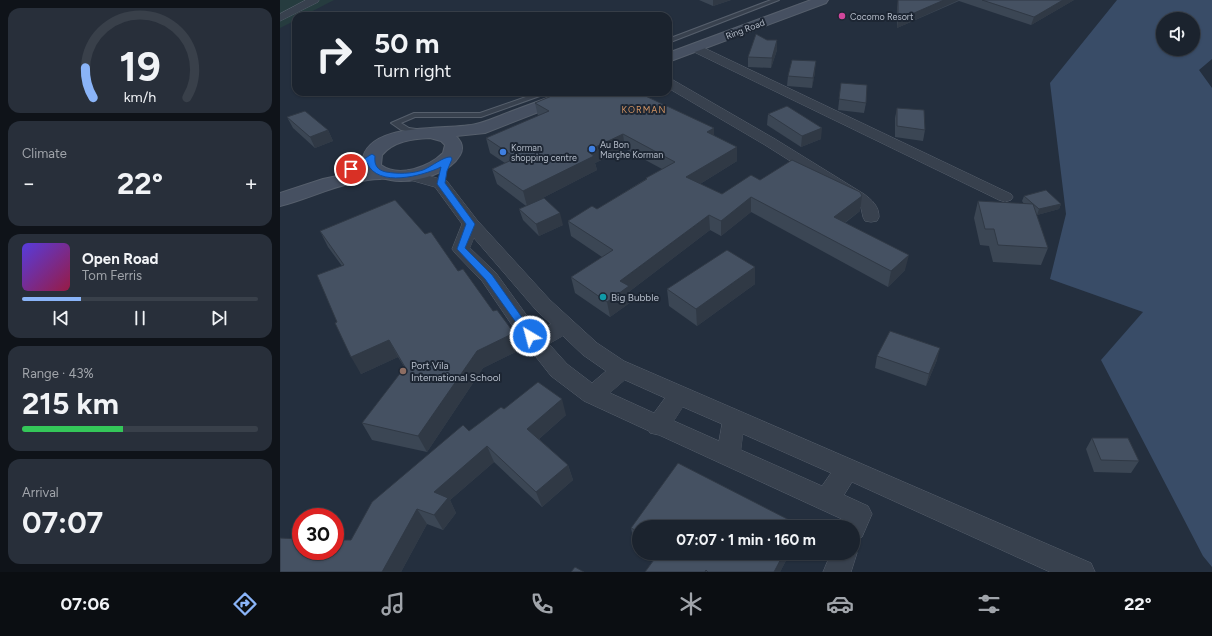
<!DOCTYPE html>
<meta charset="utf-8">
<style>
:root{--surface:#1b232e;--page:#282f3a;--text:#f1f3f6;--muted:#a0a4aa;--line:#39404a;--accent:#8ab4f8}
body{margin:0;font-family:Figtree,sans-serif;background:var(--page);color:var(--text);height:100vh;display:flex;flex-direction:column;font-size:15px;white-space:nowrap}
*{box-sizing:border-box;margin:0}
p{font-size:13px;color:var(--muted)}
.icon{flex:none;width:22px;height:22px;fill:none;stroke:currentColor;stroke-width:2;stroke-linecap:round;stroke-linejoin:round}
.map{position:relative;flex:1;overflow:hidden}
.drawer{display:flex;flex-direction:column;gap:8px;padding:8px;background:#0f1319;width:280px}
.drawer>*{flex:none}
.top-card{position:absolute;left:12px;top:12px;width:380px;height:84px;border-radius:12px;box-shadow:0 1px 3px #0004,0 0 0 1px var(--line);background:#1b232e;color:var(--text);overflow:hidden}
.tools{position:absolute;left:876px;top:12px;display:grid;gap:8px}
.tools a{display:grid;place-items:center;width:44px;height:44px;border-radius:50%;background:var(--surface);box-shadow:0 1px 3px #0004,0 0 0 1px var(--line);font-size:20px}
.speed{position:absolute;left:12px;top:508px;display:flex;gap:8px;font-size:20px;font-weight:700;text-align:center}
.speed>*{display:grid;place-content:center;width:52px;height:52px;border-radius:50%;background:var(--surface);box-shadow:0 1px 3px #0004,0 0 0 1px var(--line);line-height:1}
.speed .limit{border:6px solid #d22;background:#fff;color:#111}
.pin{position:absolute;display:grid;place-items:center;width:34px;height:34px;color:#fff;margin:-17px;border:2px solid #fff;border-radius:50%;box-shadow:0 1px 4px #0007}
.me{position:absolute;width:44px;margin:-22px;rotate:323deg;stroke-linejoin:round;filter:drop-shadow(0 0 3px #0008)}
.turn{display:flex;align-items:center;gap:14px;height:84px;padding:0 16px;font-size:18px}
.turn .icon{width:52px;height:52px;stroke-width:2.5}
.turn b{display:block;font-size:28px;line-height:34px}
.big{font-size:30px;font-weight:700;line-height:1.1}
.drawer .widget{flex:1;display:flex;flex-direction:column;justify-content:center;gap:6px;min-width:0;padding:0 14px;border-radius:12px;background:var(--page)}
.drawer .dial{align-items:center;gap:0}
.dial svg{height:104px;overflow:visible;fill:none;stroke:var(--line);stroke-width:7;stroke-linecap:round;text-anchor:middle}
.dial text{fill:var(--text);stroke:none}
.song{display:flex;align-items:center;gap:12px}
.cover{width:48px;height:48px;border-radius:6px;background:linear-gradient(135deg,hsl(250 70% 55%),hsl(340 70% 35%))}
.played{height:4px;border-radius:2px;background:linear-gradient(90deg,var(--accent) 25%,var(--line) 25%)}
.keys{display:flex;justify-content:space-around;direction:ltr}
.heat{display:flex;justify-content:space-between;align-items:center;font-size:22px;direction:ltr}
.charge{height:6px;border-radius:3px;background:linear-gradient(90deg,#34c759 43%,var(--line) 0)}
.trip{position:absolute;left:352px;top:520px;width:228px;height:40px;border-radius:20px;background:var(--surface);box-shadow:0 1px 3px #0004,0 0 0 1px var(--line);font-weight:700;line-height:40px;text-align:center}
.dock{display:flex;height:64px;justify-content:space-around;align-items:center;background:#0b0e12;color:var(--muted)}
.dock .icon{width:28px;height:28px}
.dock .on{color:var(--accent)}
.dock b{font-size:18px;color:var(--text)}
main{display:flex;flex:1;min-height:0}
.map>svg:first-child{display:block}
.green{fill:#263c3f}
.water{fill:#394c67;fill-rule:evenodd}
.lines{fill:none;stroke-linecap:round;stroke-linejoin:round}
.lane-casing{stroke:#565f6c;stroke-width:2}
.street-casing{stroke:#565f6c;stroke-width:1}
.secondary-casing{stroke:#565f6c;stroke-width:2}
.lane{fill:#38414e;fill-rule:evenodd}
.street{fill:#38414e;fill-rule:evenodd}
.secondary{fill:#465061;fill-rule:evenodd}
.wall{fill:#3b4654}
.shaded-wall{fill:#303945}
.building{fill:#455162;stroke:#303945}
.route{fill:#1a73e8;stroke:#114b97}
.hotel-dot{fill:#d1479c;stroke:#1d2633;stroke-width:1.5}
.shop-dot{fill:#3f7fe0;stroke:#1d2633;stroke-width:1.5}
.culture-dot{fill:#0f9aa8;stroke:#1d2633;stroke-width:1.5}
.education-dot{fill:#8d6e63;stroke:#1d2633;stroke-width:1.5}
.labels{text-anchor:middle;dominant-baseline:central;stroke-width:4;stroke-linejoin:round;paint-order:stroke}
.far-poi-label{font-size:9px;fill:#b4bcc9;stroke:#1d2633;text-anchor:start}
.far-street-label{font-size:9px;fill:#b4bcc9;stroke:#1d2633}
.far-neighbourhood-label{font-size:9px;letter-spacing:1px;fill:#d59563;stroke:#1d2633}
.poi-label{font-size:10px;fill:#b4bcc9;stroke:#1d2633;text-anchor:start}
</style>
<main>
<section class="drawer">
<div class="widget dial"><svg viewBox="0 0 100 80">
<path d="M14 69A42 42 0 1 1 86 69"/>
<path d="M14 69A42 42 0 0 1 8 46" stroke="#8ab4f8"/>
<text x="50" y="56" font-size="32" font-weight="700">19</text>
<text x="50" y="72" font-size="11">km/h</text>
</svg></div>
<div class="widget"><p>Climate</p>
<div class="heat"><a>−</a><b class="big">22°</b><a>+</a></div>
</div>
<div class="widget">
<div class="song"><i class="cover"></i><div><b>Open Road</b><p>Tom Ferris</p></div></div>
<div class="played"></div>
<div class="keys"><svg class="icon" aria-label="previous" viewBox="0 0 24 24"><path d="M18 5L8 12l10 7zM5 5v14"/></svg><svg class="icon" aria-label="pause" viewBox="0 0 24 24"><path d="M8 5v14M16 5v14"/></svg><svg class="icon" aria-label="next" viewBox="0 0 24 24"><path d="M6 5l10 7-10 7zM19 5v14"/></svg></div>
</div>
<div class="widget"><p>Range · 43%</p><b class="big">215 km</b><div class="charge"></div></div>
<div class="widget"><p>Arrival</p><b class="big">07:07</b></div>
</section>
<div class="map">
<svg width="932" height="572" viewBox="0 0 932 572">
<rect width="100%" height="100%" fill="#242f3e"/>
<path class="green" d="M0,0H54L23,16H16V20L0,28Z"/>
<path class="water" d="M837,0H932V59L919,70L932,88V567L923,556L821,360L863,312L770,279L786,214L770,83ZM883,19H913V49H883Z"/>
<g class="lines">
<defs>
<g id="lane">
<path d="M491,0H499L388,43V39Z"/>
<path d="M260,92H271L201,117H135L121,123L129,128L143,130V134H140L121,130L111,123L134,113H200Z"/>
</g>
<g id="street">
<path d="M26,0H39L38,2L0,21V14Z"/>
<path d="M416,44L731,194L733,197L731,200L725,202L719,200L412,51L410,48L412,45Z"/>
<path d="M388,79L393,80L495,139L584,194C592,200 599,206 599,217L597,221L591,222L585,221L583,217L581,208L572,200L485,145L388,88Z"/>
<path d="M129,170L167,181L197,220L270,300L317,343L344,361L811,563L815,572H770L572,482L564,495L588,506L592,514L582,537L573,540V527H560L564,520L379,435L370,433L369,431L304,401L271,376L238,334L202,281L175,253L172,249L182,224L155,187L123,178L121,175L123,172ZM194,238L256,310L271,324L258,331L216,273L190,248ZM283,336L303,355L326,371L312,383L287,364L269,344ZM345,380L385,398L374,413L330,393ZM403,407L442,424L439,441L394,421ZM463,434L551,473L542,486L461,450Z"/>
<path d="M573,544L577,553L571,572H543L551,553H573Z"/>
</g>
<g id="secondary">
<path d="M531,0H548L546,3L388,62V53Z"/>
<path d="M283,92H305L302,95L205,133L176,136C182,142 184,148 180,155C170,173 140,181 121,181C114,182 107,178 100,179C91,179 81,181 73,183C48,188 25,200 0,206V193L43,179L86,170L82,162C87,120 168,131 196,124C205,122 214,118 222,115C242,107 263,100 283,92ZM150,138L161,141L165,145L163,153C149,167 119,178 101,165L102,155C114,141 132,139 150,138Z"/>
</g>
</defs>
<use href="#lane" class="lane-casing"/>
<use href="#street" class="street-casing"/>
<use href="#secondary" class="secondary-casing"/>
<use href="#lane" class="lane"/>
<use href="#street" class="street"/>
<use href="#secondary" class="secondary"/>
</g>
<g class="wall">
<path d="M419,0H451L433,6Z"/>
<path d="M618,0H794L751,25L679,1L617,28V7Z"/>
<path d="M487,40H497V50L491,68L468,67V57Z"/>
<path d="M535,72L532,88L507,86L508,76Z"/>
<path d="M561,83L586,103L584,113L558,110Z"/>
<path d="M255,103L434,128V136L457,161L420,184L442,194L480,180L580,211L565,223L625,270L608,287L471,212L441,236L430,230L350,291L351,302L330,317L295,293L291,277L322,257L291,236L288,221L317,209L366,179V178L382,169L345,149L315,163L317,170L249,205L283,225L259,236L243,220L239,209L246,206L217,184L212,169L225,163L210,153L206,138L258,116Z"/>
<path d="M617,108L645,130L643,141L615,137V118Z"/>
<path d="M488,114L541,139L521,147L487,125Z"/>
<path d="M7,117L48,130L53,141L35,148L13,128Z"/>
<path d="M744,196L781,204L779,209L757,215H756L768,248L761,265L713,262L709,246L700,245L694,218L698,201L744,204L742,201Z"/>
<path d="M40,231L178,271L213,311L234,333L240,350L203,368L147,452L92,440L82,423L125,368L118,357L81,374L57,322L62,266L48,247Z"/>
<path d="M475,267V284L417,326L389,306L387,289Z"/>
<path d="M597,356L657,360L646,386L595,368Z"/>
<path d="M224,409L286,415L259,439L288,465L293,480L262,507L214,462L170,500L176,513L163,530L147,524L121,572H0L71,540L189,431Z"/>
<path d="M812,438L859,461L851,473L814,472L806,449Z"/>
<path d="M359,527V545L354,542L351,528Z"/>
<path d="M373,553H510L500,572H365L377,555Z"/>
</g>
<g class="shaded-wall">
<path d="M433,0H451L433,6Z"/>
<path d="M664,0H679L617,28L618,20Z"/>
<path d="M783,0H794L751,25L754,17Z"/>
<path d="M497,40V50L491,68L492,58Z"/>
<path d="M536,61L535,72L532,88L533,78Z"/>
<path d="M434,128V143L427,132Z"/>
<path d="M542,128L541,139L521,147L522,136Z"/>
<path d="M48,130L53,141L35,148L30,137Z"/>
<path d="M343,134L345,149L315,163L317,170L247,206L243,191L307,151Z"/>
<path d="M457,147V161L407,192L406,177Z"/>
<path d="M582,196L580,211L552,232L554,217Z"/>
<path d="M471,197V212L441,236V221Z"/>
<path d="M781,204L779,209L757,215L759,209Z"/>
<path d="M280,213L283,225L259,236L256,224Z"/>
<path d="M429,215L430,230L350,291L351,302L330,317L327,302L340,281Z"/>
<path d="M629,255L625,270L608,287L611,271Z"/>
<path d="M475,267V284L417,326L416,309Z"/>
<path d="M234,333L240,350L203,368L147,452L138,436L197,351Z"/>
<path d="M109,340L118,357L81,374L71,357Z"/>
<path d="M660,348L657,360L646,386L649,374Z"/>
<path d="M282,399L286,415L252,445L247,429Z"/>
<path d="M207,446L214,462L170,500L176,513L163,530L154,515V492Z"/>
<path d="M288,465L293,480L262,507L256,492Z"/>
<path d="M137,509L147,524L121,572H102Z"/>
<path d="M504,553H510L500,572H494Z"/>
</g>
<g class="building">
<path d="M618,0H664L618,20Z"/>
<path d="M702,0H783L754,17Z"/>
<path d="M476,34L487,40H497L492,58L468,57Z"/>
<path d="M512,60L536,61L533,78L508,76Z"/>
<path d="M561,83L587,85L586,103L559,99Z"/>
<path d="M281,92H352L356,94L359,93L434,128L427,132L457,147L406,177L442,194L471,175L480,180L512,160L580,192L582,196L554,217L629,255L611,271L471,197L441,221L429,215L340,281L349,286L327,302L291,277L333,250L288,221L312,206L317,209L367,179L366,178L395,162L343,134L307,151L314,156L243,191L212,169L236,158L206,138L269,111L255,103Z"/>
<path d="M507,106L542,128L522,136L488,114Z"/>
<path d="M617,108L644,110L645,130L617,126Z"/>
<path d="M25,111L48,130L30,137L7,117Z"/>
<path d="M766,190L781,204L759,209L744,196Z"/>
<path d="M264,198L280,213L256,224L239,209Z"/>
<path d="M115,200L145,234L151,232L178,271L183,269L213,311L217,310L234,333L197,351L138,436L82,423L125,367L109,340L71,357L55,323L57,322L37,275L64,265L40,231Z"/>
<path d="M698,201L753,204L768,248L718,245L714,229H705Z"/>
<path d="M447,250L475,267L416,309L387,289Z"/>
<path d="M610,331L660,348L649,374L597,356Z"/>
<path d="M258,382L282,399L247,429L288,465L256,492L207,446L154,492L168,498L154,515L137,509L102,572H0V538L21,539V551H55V540H71L92,502L183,425L189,431L221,407L224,409Z"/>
<path d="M812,438H848L859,461L821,460Z"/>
<path d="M398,463L519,525L518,527H359V532L351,528Z"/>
<path d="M379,553H504L494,572H428L426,570L425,572H365Z"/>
<path d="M295,567L304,572H291Z"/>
</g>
<path class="route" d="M92,154L95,156C94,165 97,170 106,172C118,174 131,174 143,170C151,167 164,156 171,157L172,159L167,171L165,183L195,224L185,248L212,275L253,333L255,336L253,338H247L205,279L177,249L186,224L157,184L161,167C142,176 98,188 87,163L71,172L68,169Z"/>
<circle class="hotel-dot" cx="562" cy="16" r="4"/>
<g class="shop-dot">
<circle cx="312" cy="149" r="4"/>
<circle cx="223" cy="152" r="4"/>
</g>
<circle class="culture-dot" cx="323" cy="297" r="4"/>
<circle class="education-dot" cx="123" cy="371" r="4"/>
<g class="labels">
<g class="far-poi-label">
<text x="570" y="16">Cocomo Resort</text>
<text x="320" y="144">Au Bon<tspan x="320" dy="10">Marçhe Korman</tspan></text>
<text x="231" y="147">Korman<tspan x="231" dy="10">shopping centre</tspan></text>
</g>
<g class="far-street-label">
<text transform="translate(465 29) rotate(-21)">Ring Road</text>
</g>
<g class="far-neighbourhood-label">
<text x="364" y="109">KORMAN</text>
</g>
<g class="poi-label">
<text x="331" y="297">Big Bubble</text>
<text x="131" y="365">Port Vila<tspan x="131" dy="12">International School</tspan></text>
</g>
</g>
</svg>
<div class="tools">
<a><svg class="icon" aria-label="sound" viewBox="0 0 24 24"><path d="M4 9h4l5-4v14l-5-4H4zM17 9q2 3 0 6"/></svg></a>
</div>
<div class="speed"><div class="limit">30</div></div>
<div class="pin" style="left:71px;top:169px;background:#d93025"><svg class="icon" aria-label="arrive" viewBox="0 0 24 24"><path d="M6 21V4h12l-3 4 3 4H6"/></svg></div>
<svg class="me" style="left:250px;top:336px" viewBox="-20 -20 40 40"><circle r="17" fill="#1a73e8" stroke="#fff" stroke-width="3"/><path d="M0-11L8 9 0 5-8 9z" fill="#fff"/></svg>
<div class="trip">07:07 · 1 min · 160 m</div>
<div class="top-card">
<div class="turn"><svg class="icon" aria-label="right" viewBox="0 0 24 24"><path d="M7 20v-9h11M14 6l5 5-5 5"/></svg><div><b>50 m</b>Turn right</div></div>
</div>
</div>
</main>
<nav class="dock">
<b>07:06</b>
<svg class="icon on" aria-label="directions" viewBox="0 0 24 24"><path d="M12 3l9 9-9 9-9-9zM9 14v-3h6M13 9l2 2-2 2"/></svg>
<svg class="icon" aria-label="music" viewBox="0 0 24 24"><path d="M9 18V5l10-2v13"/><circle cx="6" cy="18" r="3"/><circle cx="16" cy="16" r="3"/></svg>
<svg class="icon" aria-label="phone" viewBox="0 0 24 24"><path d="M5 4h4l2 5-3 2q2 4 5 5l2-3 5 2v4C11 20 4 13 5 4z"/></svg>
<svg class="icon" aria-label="climate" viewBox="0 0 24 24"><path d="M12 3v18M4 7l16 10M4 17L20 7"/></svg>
<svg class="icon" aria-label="car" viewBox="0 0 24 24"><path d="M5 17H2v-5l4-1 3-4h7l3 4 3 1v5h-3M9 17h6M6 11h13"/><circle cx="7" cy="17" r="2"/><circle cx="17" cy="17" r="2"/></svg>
<svg class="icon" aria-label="filters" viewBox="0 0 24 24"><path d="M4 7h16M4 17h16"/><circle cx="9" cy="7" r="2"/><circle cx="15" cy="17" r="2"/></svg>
<b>22°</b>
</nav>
